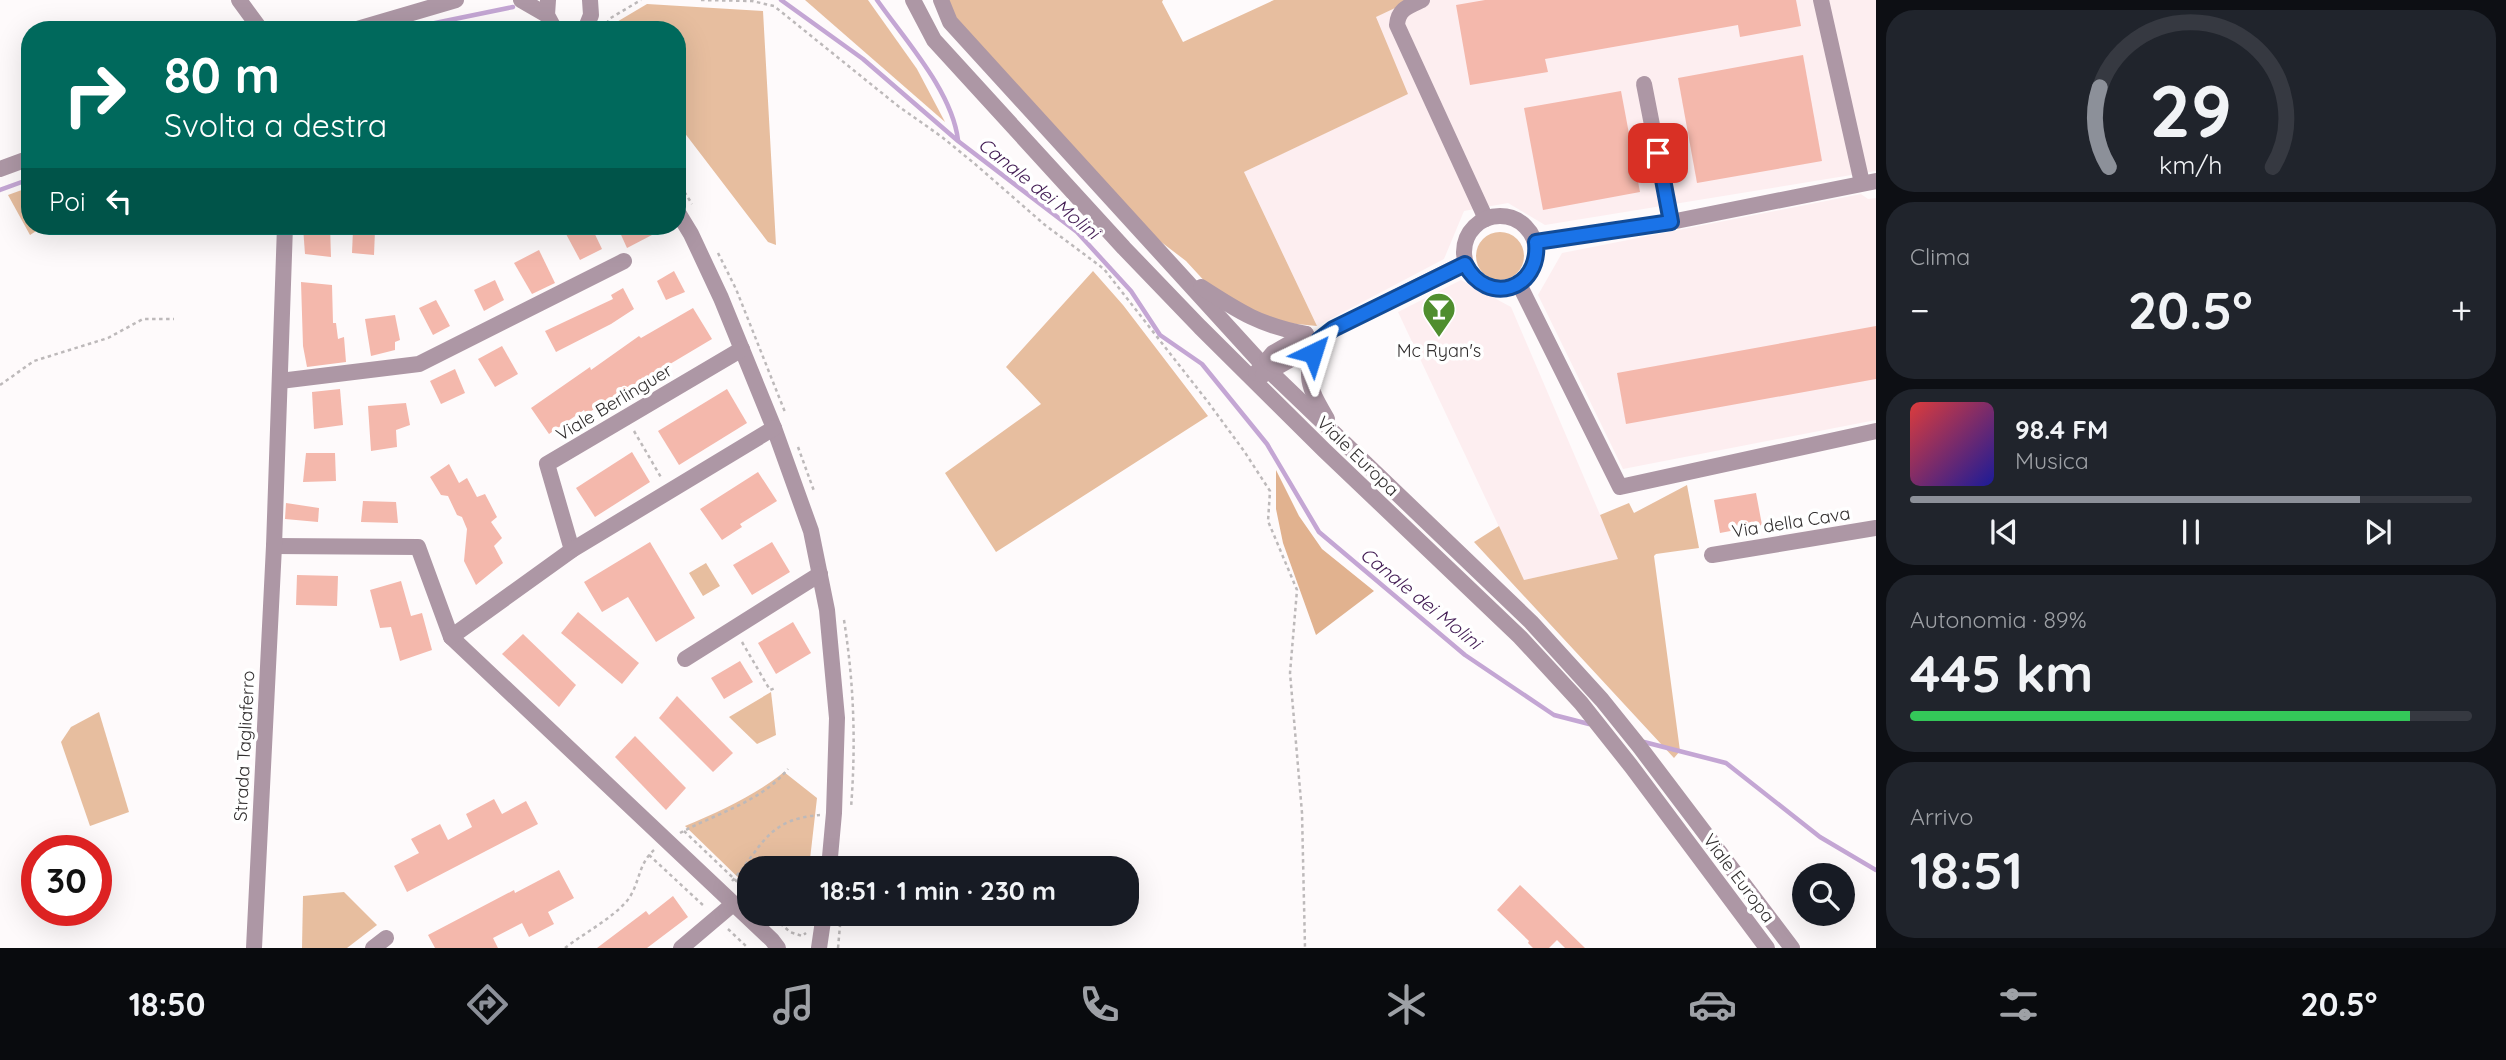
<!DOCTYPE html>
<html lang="it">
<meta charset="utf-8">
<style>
:root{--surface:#171b24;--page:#20242c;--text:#f1f3f6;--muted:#9ea1a6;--line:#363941;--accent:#8c9099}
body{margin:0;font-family:Quicksand,sans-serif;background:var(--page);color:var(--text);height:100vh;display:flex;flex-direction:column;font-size:26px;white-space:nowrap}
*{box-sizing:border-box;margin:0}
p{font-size:23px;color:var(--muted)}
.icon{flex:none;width:38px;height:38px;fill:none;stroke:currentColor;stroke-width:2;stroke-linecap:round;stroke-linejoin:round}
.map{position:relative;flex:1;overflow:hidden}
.side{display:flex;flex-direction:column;gap:10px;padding:10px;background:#0d0f14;width:630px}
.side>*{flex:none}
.guide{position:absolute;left:21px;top:21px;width:665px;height:214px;border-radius:28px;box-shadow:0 7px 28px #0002;background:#00695c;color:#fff;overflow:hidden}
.tools{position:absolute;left:1792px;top:863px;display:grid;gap:14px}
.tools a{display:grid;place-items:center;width:63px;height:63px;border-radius:50%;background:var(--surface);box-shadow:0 7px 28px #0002;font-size:35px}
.speed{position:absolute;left:21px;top:835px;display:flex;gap:14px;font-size:35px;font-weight:700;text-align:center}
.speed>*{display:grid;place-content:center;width:91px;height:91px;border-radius:50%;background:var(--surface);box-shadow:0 7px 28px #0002;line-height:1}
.speed .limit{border:10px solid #d22;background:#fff;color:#111}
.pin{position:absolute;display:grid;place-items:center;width:60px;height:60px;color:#fff;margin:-30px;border-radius:14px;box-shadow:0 4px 10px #0006}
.me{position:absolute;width:77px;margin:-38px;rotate:41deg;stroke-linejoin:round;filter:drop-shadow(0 0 5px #0008)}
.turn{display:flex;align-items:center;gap:24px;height:147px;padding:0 28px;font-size:32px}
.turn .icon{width:91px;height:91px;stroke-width:2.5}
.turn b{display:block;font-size:49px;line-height:60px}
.then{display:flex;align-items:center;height:66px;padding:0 28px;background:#0003;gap:14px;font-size:26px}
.big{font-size:52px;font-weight:800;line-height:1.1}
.side .tile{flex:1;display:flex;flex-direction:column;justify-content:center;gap:10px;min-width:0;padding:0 24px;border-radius:28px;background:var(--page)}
.side .dial{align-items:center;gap:0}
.dial svg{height:182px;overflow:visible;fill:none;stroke:var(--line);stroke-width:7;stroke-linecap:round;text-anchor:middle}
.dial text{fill:var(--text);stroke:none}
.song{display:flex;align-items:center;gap:21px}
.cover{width:84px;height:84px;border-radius:10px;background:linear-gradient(135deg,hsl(0 70% 55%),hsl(240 70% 35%))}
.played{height:7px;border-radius:4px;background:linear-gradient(90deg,var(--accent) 80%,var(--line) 80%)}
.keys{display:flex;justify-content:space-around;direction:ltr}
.heat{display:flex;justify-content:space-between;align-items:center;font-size:38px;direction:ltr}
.charge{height:10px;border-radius:5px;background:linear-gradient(90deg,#34c759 89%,var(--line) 0)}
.trip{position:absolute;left:737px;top:856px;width:402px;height:70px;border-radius:28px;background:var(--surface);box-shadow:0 7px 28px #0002;font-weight:800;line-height:70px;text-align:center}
.tab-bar{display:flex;height:112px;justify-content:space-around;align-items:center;background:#090b0e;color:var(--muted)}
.tab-bar .icon{width:49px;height:49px}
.tab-bar .current{color:var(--accent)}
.tab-bar b{font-size:32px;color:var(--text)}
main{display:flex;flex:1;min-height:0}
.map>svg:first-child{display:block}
.built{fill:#fdeef0}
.green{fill:#e7be9f}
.forest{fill:#e1b28f}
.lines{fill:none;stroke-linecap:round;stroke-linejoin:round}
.stream{stroke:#c4a6d4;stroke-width:4.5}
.building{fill:#f4b8ac}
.path{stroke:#bdb9ba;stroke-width:2.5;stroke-dasharray:3.5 3.5;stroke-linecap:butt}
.minor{stroke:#ad97a5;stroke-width:16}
.route-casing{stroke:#114b97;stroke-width:18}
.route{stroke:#1a73e8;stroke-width:12}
.labels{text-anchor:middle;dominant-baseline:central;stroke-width:7;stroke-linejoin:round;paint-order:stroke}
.poi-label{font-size:18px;fill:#322f2f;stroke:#fff}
.street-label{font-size:18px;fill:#322f2f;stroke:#fff}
.water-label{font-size:19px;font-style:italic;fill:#421b53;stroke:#fff}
</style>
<main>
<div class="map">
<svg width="1876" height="948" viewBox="0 0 1876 948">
<rect width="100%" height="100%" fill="#fefafb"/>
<g class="built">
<path d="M1412,0H1876V171L1545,225L1508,203L1464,211L1444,259L1317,326L1244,172L1407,94L1375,17Z"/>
<path d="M1861,194L1868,199L1876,198V420L1623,469L1538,295L1562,253Z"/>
<path d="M1461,280L1511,307L1619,559L1524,580L1398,312Z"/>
</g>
<g class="green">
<path d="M805,0H868L917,69L945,122Z"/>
<path d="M949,0H1163L1162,2L1183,42L1274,0H1412L1376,17L1408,94L1244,172L1317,326L1286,323L1253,311L1209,286L1186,261L1152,235L955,20Z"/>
<path d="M647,4L763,11L776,245L768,242L677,123V30H612L615,23Z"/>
<path d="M30,187V226H44L30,235L8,195Z"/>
<circle cx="1500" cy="256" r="24"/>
<path d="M1093,271L1123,305L1208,416L996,552L945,473L1041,404L1006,367Z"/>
<path d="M1687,485L1699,548L1656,554L1654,556L1680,751L1674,758L1474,542L1499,526L1524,580L1618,559L1600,515L1629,503L1634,513Z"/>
<path d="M706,563L720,586L703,596L689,573Z"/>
<path d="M771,692L776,735L757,744L729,717Z"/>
<path d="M99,712L129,812L90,826L61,742L71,727Z"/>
<path d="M784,772L817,798L809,868H749V888L685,826C720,811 754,796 784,772Z"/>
<path d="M344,892L377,925L347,948H302L303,896Z"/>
</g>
<path class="forest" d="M1276,470L1299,516L1322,549L1374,591L1316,635L1283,543L1276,509Z"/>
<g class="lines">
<g class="stream">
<path d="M781,0L863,59L958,141L1077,232L1131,291L1160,335L1202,364L1267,444L1319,532L1465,655L1554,715L1589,724"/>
<path d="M877,0C905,40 952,91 958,140"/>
<path d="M401,30L513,7"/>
<path d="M0,190L30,179"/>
<path d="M1644,742L1726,763L1820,837L1876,870"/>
</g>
</g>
<g class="building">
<path d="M1485,0H1796L1801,26L1740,37L1738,25L1545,59L1548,72L1470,85L1456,5Z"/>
<path d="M1803,55L1822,161L1697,183L1678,78Z"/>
<path d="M1621,91L1640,192L1543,210L1524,108Z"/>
<path d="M330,226L331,257L305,254L303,227Z"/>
<path d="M583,226H591L602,249L580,260L566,234Z"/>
<path d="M617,226H648L652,235L627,248Z"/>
<path d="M353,230H375L374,255L352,253Z"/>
<path d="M539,250L555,283L532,294L514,263Z"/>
<path d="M674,271L685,292L666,300L657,281Z"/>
<path d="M495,280L504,300L484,311L474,290Z"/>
<path d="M301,282L332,285L333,323H336L338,339L344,337L346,362L307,367L303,346Z"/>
<path d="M623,288L634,309L611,324L556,352L545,331L613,299L611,295Z"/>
<path d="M436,300L450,326L433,335L419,308Z"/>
<path d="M693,308L712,339L586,414L584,410L549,434L531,408L590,367L591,370L639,336L641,338Z"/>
<path d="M395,315L400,340L395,342V350L371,356L365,319Z"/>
<path d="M1876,326V379L1626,424L1617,373Z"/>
<path d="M502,346L518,374L495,387L478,359Z"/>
<path d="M455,369L465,393L441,404L430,381Z"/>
<path d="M340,389L343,425L314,429L312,392Z"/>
<path d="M727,389L747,423L679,465L658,431Z"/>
<path d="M406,403L410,425L396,430L397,447L371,451L368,406Z"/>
<path d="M632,452L650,482L595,517L576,488Z"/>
<path d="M306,453H335L336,481L303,482Z"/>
<path d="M449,464L459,483L467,478L477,497L485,494L497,517L491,522L502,538L494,546L503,563L476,585L464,561L467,529L462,517L457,515L448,496L441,495L430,477Z"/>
<path d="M758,472L777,501L740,524L742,527L722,540L700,509Z"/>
<path d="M1756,493L1762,525L1720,533L1714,500Z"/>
<path d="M363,501L396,502L398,523L361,522Z"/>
<path d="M286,503L319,508L318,522L285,519Z"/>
<path d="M650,542L695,618L656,642L628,597L602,612L584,582Z"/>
<path d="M772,542L790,572L752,595L733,565Z"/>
<path d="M297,575L338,576L337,606L296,605Z"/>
<path d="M401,581L411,616L422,613L432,650L400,661L391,627L380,628L370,590Z"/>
<path d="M578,612L639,663L622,684L561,633Z"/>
<path d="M793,622L811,653L776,674L758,643Z"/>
<path d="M523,634L576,685L559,707L502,654Z"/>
<path d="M740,661L753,682L724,699L711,678Z"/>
<path d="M677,696L733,753L713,772L659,718Z"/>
<path d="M635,736L686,788L666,810L615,757Z"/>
<path d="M494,799L502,814L526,801L538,824L407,892L394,866L419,853L411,839L440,824L448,840L472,827L466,814Z"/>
<path d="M559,870L574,898L548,912L554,924L529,937L522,923L493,938L498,948H435L428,935L514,890L515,893Z"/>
<path d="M1520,885L1547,911L1585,948H1565L1557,940L1549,948H1533L1528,943L1529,941L1497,910Z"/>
<path d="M673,896L688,917L647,948H597L646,911L649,915Z"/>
</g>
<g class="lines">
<g class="path">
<path d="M701,0L752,1L774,6L898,106L942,137L975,164L1045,225L1104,269L1208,402L1244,451L1270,491L1268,521L1297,590L1290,673L1302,813L1305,948"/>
<path d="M604,30L609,19L641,0"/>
<path d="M677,180L692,204"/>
<path d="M718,253L736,289L785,412"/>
<path d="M0,385L34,361L108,338L143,319H174"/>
<path d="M634,431L662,479"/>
<path d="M798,447L814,491"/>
<path d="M844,620C854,684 856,743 851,808"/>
<path d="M742,642L770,690L775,688"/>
<path d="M684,831L749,893"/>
<path d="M680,833C717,813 761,802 788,769"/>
<path d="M649,855L705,907"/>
<path d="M732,881C763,846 767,819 820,815"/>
<path d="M770,914L790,932L802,936L806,933"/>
<path d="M728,929L748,948"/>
<path d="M565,948C583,934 611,919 626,902C640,886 637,865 654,850"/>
<path d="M838,948L841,914"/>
</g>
<g class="minor">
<path d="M239,0L261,30"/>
<path d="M521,0L547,15"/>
<path d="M548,0L547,15L555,30"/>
<path d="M913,0L934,40L1124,248L1200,327L1324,450L1520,637L1581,703L1631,766L1767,948"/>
<path d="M941,0L950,22L1262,364L1531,622L1602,700L1639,746L1792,948"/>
<path d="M1422,0C1409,6 1398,9 1397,25L1486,219"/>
<path d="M1821,0L1862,183"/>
<path d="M354,30L456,0"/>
<path d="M585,30L591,15L590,0"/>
<path d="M1644,84L1671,222"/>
<path d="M0,169L30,158"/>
<path d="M677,211L691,234L721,298L774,428L811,531L827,610L837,718L834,813L829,868"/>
<circle cx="1500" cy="252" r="36"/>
<path d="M1536,242L1671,222L1876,181"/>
<path d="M1519,284L1620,487L1876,431"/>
<path d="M1201,287C1238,311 1261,326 1306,334"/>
<path d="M1318,343C1301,376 1310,389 1327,419"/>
<path d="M1256,373L1273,353L1306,334"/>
<path d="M1263,375L1302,353L1333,329L1465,263"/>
<path d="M280,381L419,364L624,261"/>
<path d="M274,546L418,547L451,637L772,940L778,948"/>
<path d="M572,550L547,464L742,349"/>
<path d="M1712,555L1876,528"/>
<path d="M451,637L572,550L774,428"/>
<path d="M685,659L820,574"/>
<path d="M254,948L274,546L285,226"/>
<path d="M373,948L386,938"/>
<path d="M681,948L733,904"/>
<path d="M819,948L824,914"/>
</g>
</g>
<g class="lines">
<defs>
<path id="route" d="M1313,353L1319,340L1333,329L1465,264C1487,307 1541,290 1536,242L1671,222L1658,153"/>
</defs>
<use href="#route" class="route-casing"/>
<use href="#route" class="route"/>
</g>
<defs>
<symbol id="bar-pin" viewBox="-11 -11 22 30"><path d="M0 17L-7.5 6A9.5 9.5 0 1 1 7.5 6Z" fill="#4f8e2e" stroke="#fff"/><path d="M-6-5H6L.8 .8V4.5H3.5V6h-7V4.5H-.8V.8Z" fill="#fff"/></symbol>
</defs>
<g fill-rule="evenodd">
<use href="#bar-pin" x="1420" y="290" width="38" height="52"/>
</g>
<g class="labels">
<g class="poi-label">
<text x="1439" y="350">Mc Ryan's</text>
</g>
<g class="street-label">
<text transform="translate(614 402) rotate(-31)">Viale Berlinguer</text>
<text transform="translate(1358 456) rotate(44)">Viale Europa</text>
<text transform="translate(1791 522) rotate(-9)">Via della Cava</text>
<text transform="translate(244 746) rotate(-87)">Strada Tagliaferro</text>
<text transform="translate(1739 878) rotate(53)">Viale Europa</text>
</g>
<g class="water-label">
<text transform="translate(1039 188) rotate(39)">Canale dei Molini</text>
<text transform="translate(1421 598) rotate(39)">Canale dei Molini</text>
</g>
</g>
</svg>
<div class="tools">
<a><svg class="icon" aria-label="search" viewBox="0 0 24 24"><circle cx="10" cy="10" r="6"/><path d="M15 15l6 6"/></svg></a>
</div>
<div class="speed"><div class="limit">30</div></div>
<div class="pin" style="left:1658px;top:153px;background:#d93025"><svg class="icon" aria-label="arrive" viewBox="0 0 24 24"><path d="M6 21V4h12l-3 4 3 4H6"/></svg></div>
<svg class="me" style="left:1313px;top:353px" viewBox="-20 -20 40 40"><path d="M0-17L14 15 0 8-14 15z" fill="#1a73e8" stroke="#fff" stroke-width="4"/></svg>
<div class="trip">18:51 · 1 min · 230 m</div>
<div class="guide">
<div class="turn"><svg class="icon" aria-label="right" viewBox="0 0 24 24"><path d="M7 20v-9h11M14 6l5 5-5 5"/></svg><div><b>80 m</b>Svolta a destra</div></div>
<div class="then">Poi<svg class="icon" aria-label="left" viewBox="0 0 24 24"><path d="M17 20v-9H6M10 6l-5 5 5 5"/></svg></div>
</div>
</div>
<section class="side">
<div class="tile dial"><svg viewBox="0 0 100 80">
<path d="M14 69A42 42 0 1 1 86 69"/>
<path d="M14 69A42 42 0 0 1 10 34" stroke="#8c9099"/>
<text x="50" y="56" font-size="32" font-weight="700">29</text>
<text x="50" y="72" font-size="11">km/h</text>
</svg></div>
<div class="tile"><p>Clima</p>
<div class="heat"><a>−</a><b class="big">20.5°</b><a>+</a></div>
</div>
<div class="tile">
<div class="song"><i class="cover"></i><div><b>98.4 FM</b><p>Musica</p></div></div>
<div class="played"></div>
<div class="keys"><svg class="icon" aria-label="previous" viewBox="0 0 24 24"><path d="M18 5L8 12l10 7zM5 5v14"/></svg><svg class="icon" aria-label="pause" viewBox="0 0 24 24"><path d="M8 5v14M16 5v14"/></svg><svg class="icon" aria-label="next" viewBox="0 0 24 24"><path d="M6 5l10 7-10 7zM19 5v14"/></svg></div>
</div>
<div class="tile"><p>Autonomia · 89%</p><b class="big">445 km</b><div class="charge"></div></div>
<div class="tile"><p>Arrivo</p><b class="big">18:51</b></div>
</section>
</main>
<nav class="tab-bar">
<b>18:50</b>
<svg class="icon current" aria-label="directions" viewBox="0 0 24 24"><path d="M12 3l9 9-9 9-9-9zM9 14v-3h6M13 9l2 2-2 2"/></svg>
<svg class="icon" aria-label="music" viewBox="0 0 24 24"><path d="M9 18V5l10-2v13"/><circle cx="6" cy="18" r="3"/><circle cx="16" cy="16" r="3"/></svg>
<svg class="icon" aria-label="phone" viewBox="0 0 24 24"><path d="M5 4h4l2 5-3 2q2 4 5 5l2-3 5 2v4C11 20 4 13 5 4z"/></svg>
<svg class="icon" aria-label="climate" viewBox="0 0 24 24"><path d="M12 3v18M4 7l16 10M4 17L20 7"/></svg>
<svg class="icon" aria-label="car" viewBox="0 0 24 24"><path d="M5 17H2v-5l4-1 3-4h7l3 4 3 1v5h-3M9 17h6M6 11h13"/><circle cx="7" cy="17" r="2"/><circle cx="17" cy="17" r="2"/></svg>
<svg class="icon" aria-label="filters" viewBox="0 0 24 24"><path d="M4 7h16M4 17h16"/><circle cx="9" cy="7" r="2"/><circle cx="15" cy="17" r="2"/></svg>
<b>20.5°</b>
</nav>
